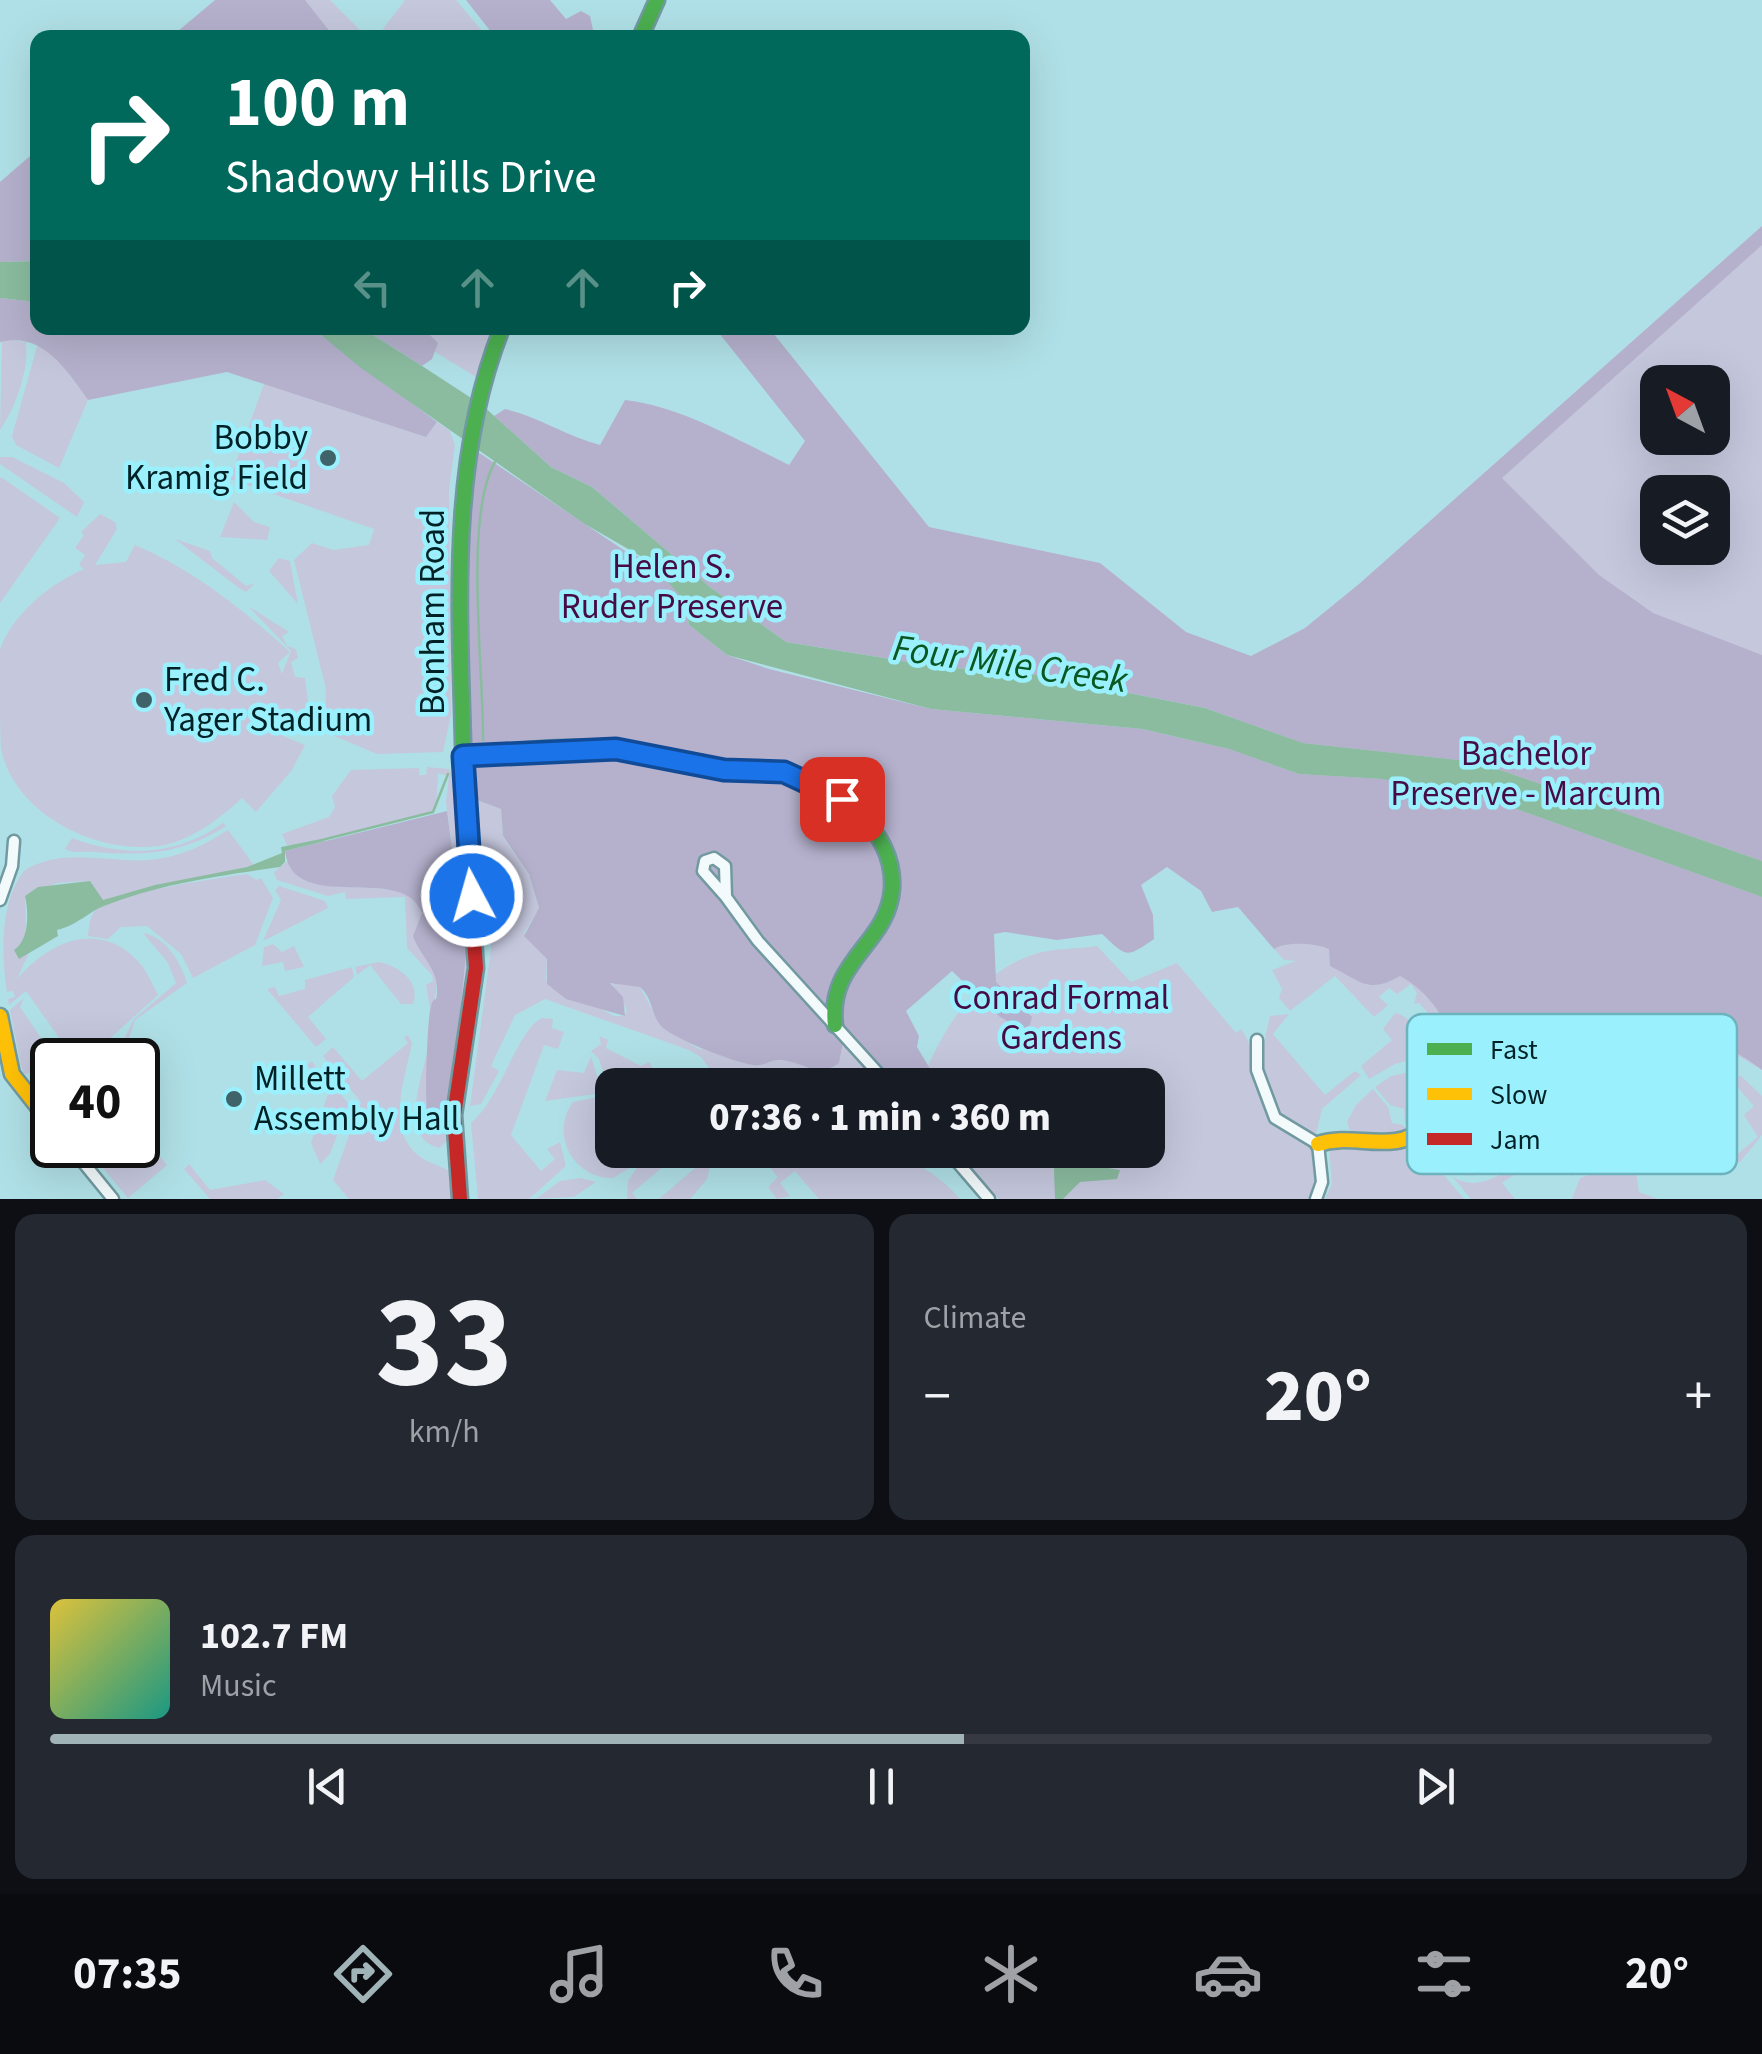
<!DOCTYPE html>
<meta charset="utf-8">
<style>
:root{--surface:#171b24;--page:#242831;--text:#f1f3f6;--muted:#9ea1a6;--line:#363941;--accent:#a0b3b7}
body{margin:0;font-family:"Source Sans 3",sans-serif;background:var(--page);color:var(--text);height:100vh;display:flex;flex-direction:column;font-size:38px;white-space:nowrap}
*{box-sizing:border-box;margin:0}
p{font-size:32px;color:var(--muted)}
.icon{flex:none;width:55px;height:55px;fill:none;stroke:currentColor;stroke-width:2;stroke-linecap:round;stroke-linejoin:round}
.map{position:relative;height:1199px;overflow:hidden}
.drawer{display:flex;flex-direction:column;gap:15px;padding:15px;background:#0d0f14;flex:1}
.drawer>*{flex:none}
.guide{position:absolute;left:30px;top:30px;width:1000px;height:305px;border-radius:20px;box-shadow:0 10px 40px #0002;background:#00695c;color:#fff;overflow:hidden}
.needle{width:65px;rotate:319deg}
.buttons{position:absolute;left:1640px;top:365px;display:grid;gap:20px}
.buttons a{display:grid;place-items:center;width:90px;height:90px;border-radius:20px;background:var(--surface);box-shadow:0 10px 40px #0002;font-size:50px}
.speed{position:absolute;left:30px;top:1038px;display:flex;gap:20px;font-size:50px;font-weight:700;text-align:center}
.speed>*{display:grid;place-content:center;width:130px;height:130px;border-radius:50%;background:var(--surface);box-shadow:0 10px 40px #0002;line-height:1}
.speed .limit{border:5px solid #111;border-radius:15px;background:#fff;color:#111}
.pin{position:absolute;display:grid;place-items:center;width:85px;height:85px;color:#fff;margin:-42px;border-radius:20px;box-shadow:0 5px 15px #0006}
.me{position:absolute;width:110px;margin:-55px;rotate:354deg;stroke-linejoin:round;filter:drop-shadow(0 0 8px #0008)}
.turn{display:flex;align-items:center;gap:35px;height:210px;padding:0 30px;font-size:45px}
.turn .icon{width:130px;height:130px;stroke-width:2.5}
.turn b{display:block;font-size:70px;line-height:85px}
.lanes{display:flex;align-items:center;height:95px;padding:0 30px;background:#0003;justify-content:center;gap:50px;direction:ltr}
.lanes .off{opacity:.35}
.big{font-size:75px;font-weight:800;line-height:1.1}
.drawer .tile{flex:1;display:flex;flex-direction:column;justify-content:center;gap:15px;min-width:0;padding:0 35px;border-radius:20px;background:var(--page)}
.drawer .dial{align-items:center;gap:0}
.dial b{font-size:130px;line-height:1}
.song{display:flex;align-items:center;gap:30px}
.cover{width:120px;height:120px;border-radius:15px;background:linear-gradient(135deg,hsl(50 70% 55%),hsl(170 70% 35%))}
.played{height:10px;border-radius:5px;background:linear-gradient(90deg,var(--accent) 55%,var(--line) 55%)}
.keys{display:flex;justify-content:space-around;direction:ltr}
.heat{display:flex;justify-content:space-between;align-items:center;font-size:55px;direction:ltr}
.drawer .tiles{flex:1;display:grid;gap:15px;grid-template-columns:1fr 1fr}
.tile:last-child{grid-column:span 2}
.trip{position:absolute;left:595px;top:1068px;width:570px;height:100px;border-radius:20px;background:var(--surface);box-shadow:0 10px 40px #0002;font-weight:800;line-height:100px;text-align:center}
.tab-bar{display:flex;height:160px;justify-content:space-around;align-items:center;background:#090b0e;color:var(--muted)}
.tab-bar .icon{width:70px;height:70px}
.tab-bar .on{color:var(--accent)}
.tab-bar b{font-size:45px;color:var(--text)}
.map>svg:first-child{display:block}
.green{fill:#c5c7dd;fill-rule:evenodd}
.forest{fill:#b5b1cd}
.water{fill:#8bbca0}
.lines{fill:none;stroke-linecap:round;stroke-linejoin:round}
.stream{stroke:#8bbca0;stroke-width:2.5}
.street-casing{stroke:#719aa0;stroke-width:15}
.fast-casing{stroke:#719aa0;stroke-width:19}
.slow-casing{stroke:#719aa0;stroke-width:19}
.jam-casing{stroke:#719aa0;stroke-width:19}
.street{stroke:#f3fafb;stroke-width:10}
.fast{stroke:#4caf50;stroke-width:14}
.slow{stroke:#ffc107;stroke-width:14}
.jam{stroke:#c62828;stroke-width:14}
.route-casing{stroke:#114b97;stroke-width:25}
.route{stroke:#1a73e8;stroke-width:18}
.poi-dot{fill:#3e646a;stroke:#9af1fd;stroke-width:4}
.labels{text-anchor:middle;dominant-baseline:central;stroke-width:9;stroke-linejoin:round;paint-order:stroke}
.poi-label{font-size:35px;fill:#002227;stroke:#9af1fd;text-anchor:start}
.park-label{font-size:35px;fill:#450c46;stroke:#9af1fd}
.street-label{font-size:35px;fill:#002227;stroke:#9af1fd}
.water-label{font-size:38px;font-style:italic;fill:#0a5821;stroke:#9af1fd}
.key{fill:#9af1fd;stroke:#6cb3bd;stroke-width:2.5}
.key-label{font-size:28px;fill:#002227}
</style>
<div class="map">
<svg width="1762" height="1199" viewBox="0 0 1762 1199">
<rect width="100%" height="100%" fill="#b0e0e7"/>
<g class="green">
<path d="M235,0H330L367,37L194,38Z"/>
<path d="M405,0H456L487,37H377Z"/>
<path d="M1762,243V1070L1725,1048L1672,1052L1674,1059C1608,1080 1571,1104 1519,1148C1503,1161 1487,1179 1465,1175L1430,1137L1438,1097L1428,1027L1434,1020L1419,1003L1414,1004L1417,993L1411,984L1397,994L1389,988L1379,997L1388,1005L1374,1017L1335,976L1290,1011L1279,998L1282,989L1272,970L1296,961L1284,960L1274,949L1281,944L1129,810ZM1658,382H1712V438H1658ZM1658,492H1712V548H1658Z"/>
<path d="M396,328H502L481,380Z"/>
<path d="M2,339L26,342C29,371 16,406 0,430Z"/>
<path d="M38,343L62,364L88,400L59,468L16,445L12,436Z"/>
<path d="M265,381L426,437L437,422L450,431L455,445L449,490L451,714L443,752L377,754L325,732L326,689L294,560L312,543L333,550L369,545L374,529L230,479Z"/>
<path d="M0,457H12L64,483L84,502L77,517L0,464Z"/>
<path d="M1,477L60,518L0,603V478Z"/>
<path d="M234,502L254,522L270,527L267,540L220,537Z"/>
<path d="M100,514L115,522L117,529L95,565L126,562L135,545C194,570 242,609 290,652L278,663L282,674L291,651L248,606L289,632L282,636L287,646L296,649L298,658L291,662L295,677L305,678L310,716L290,720L283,736L305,745L292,770L256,812L242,798C220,818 195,838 165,845C101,857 15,816 1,749C0,732 0,712 0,695C0,682 0,662 0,650C11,616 49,584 84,569L79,565L85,555L75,548L84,535L81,532Z"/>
<path d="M175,539L210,551L212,558L246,586L255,583L246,592L239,588Z"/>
<path d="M279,558L290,561L298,604L269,571Z"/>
<path d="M427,767L449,769L457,782L469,957L452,1074L466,954L446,802L449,776L438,773L436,809L429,813L304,845H287L282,834L329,817L335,807L332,796L351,770L419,768V775H426Z"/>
<path d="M477,800L501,809L503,837L529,874L539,909L524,933L547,959L546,980L614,1016H624L627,1011L611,981L640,987L661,1026L699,1049L711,1048L753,1065L778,1058L830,1070L839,1062L843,1042L883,1085H722L701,1057L689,1050L545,999L515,1015L491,1066L499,1071L481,1104L470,1106L491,949Z"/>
<path d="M223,823L226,826C182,854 145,856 95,852C84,851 74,854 65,849L72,838C124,858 177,856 223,823Z"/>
<path d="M228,830L254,865L103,901L88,881L57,883L25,896L26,932L19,959L29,953L17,979C50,940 103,917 143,967C149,976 153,986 158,995L88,1058L72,1056L26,991L9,1005L8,999L15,997L13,991L7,992C1,954 0,900 25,870C64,847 107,863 148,860C178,858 203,846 228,830Z"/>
<path d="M288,861C293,866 299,876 304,879C331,895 419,876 421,912C422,922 414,931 415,942C431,962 445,984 430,1008L426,985L433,981L432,975L407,948L405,897L346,899L345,892L328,896L277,880L274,872Z"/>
<path d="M247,874L256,880L261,878L273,898L255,945L193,978L181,954L147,926L121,927L108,939L88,936C89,925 90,913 99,907C125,891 214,879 247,874Z"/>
<path d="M279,886L325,901L328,908L263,941L281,900L275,890Z"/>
<path d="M143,933C165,936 181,962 187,983L135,1020L124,1053L119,1049L134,1019L176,983L168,963Z"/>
<path d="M273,944L282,952L294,946L304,967L285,971L283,962L262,966L264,947Z"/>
<path d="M1097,946L1131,982L1177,963L1236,1033L1241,1029C1259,1054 1255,1090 1272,1119C1282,1136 1306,1135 1313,1153C1320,1171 1316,1183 1308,1199H999L953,1150H1148V1085H920C942,1030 975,973 1035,954C1054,948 1078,949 1097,946Z"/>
<path d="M379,962C399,966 421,982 413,1004H401L370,965L357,975L355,967Z"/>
<path d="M352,967L354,977L308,1017L326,1039L316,1047L267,989L275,987L279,996L305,989V980Z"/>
<path d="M24,998L20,1007L56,1060L52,1070L24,1074L21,1066L10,1010Z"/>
<path d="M1395,1013C1414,1017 1421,1038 1427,1055L1395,1064L1369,1079L1361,1066L1392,1040L1383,1029Z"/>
<path d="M1289,1014L1273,1034L1325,1095L1355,1071L1361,1075L1322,1109L1316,1134C1306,1128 1296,1127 1287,1121C1253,1100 1262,1047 1270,1016Z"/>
<path d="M542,1018L553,1019L552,1028L564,1032L558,1049L544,1045L511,1135L541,1171L555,1159L547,1149L560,1142L566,1166L529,1199H478L471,1123C502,1097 516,1031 542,1018Z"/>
<path d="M408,1035L412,1043C405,1080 384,1132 422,1158C431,1164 442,1166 451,1172L455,1199H349L333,1180L361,1102L323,1056L333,1047L362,1081L408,1043L404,1038Z"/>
<path d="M599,1036L608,1040L606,1048L641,1066L649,1062L663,1085H645L636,1075L624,1085H612V1098L599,1059L591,1051L601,1044Z"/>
<path d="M426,1056L430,1063L424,1115L449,1124V1138L440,1148C399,1139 421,1083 426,1056Z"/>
<path d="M591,1056L602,1093L545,1101L557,1070L584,1073Z"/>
<path d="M312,1061L322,1078L325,1076L349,1104L330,1154L320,1164L311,1143L329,1091L307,1065Z"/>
<path d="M1415,1071L1424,1075L1430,1087L1413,1132L1405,1123L1404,1109L1390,1105L1375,1087L1391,1076Z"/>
<path d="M1740,1075L1762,1096V1135L1740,1162L1723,1163L1722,1177L1698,1149L1705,1143L1711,1150L1720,1143L1733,1158L1758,1137L1744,1115L1754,1106L1734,1083Z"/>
<path d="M1373,1089L1388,1107L1392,1123L1403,1125L1411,1134L1350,1131L1347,1122L1356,1105Z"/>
<path d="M598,1097L612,1103V1150H636L631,1167L613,1178C574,1179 549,1134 573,1102Z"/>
<path d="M1596,1123C1616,1145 1583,1168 1571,1177L1576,1162L1565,1160L1591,1138L1586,1131Z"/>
<path d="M138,1130L167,1165L128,1198L84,1145H91L104,1161L122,1145H138Z"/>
<path d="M1416,1142L1464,1199H1325L1332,1184L1329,1147L1333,1143L1397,1148Z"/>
<path d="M700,1150L710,1166L707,1179L690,1199H659L701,1163L694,1153Z"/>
<path d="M774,1150C846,1150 909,1139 960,1199H819L795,1171L780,1183L790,1196L777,1199L768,1187L778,1177L769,1166L761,1168L758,1157Z"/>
<path d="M663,1160L665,1165L632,1193L637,1199H627L628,1181L637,1168Z"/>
<path d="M1520,1163L1527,1166L1502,1183L1515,1199H1471L1452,1176C1476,1193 1498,1175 1520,1163Z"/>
<path d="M189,1164L210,1190L265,1180L284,1194L277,1199H210L184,1169Z"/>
<path d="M1612,1166L1636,1172L1639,1192L1658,1199H1572L1580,1178Z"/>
<path d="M581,1178L596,1182L574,1197L536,1199L560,1181Z"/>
</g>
<g class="forest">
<path d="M215,0H305L334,37H249L242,33L230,37H171Z"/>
<path d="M466,0H550L566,19L581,11L590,16L593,30L588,37H495Z"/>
<path d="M37,150V261L0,262V182Z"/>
<path d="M1762,226V245L1502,478L1599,575L1653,613L1762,655V861L1477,762L1303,743L1205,708L1026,673L939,667L786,642L710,587L592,487L551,467L494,416L505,409C539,417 566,436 600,445L625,400C683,407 737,440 789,465L805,441L715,328H769L929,527L1100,563L1186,632L1251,656L1305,628L1359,584Z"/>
<path d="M0,298L37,302L38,328H303L321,335L437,422L426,437L227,372L88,400C65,368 43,332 0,342Z"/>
<path d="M362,328H423L438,343L432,359L422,366Z"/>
<path d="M475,450L625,551L649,561L661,573L684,600L689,625L727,655L769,669L931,709L1142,729L1229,749L1299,774L1382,779L1477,795L1762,897V1070C1720,1038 1696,1035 1647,1048L1636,1065L1587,1089L1566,1081L1556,1111L1495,1159L1471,1167L1450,1163L1438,1148C1441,1123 1454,1097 1456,1072C1458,1034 1434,994 1400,976C1368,994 1362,982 1330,966L1329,949C1317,943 1285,941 1274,949L1238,907L1212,912L1201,891L1167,867L1141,885L1153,915L1154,939C1125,959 1127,957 1102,934L1057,940L1005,932L994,934L996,982L1032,1017L1030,1025L1022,1029L1000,1017L952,971L906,1011L919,1036L917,1047L932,1072L961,1080L1023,1085H894L849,1036L843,1042L839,1063C818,1079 806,1063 782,1060C773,1058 764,1067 753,1065C734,1062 676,1040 662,1027C651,1016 653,998 640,987L610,983L623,997L625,1016L566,999L547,984V959L524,936L539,908L529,874L503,836L501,809L477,800L476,764L469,738L464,520Z"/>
<path d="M447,811L466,954L449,1124L428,1121C424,1113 427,1018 431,1006C435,993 436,1006 437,992C438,967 420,957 413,936L422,913C403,861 293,917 285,851Z"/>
</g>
<g class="water">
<path d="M37,261V302L0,298V262Z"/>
<path d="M303,328H362L422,366L482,405L551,467L592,487L710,587L786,642L939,667L1026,673L1205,708L1303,743L1477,762L1762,861V897L1477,795L1382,779L1299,774L1229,749L1142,729L931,709L727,655L689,625L684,600L649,561L583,523L361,368L321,335Z"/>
<path d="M321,839L325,841L285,851V862L280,867C223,875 158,884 104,906C88,912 78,925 57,930L58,936L19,959L14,950C29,940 29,914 25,896L38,887L90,881L103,900L155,885L247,867L282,853L281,847Z"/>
<path d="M1047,1150H1075L1084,1164L1120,1170L1117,1179L1080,1182L1063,1199H1055L1054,1168Z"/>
</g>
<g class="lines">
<g class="stream">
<path d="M483,740C484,672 463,514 496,460"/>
<path d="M322,840L433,812L448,774"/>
<path d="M914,1074H929V1085"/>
</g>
<defs>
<g id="street">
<path d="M726,897L703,871L705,861L714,858L725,866L726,897L758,941L889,1085"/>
<path d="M0,900L12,866L14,841"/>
<path d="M1257,1040V1070L1275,1118L1318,1144L1322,1182L1316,1199"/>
<path d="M69,1145L113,1199"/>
<path d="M947,1150L989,1199"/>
</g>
<g id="fast">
<path d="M640,38L657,0"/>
<path d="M463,756C516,751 570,744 623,750C650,753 677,763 704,767C730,771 756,767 780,772C833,783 896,829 892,889C888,944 827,961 835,1025"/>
<path d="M464,787C462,634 444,473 502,328"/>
</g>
<g id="slow">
<path d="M0,1016L12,1074L52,1125"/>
<path d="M1318,1144C1345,1135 1369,1145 1396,1141C1447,1134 1439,1060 1422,1028"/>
</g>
<path id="jam" d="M460,1199L454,1115L476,968L464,787"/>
</defs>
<use href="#street" class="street-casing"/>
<use href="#fast" class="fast-casing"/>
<use href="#slow" class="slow-casing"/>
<use href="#jam" class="jam-casing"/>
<use href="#street" class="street"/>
<use href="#fast" class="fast"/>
<use href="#slow" class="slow"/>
<use href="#jam" class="jam"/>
</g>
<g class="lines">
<defs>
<path id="route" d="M472,896L463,756L616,749L724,770L784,772L842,799"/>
</defs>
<use href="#route" class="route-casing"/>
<use href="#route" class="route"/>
</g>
<g class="poi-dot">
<circle cx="328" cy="458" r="10"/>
<circle cx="144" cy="700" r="10"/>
<circle cx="234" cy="1099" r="10"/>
</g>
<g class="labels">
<g class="poi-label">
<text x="308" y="438" text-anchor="end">Bobby<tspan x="308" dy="40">Kramig Field</tspan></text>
<text x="164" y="680">Fred C.<tspan x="164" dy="40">Yager Stadium</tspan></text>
<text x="254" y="1079">Millett<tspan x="254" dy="40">Assembly Hall</tspan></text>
</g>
<g class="park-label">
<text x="672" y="567">Helen S.<tspan x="672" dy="40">Ruder Preserve</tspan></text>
<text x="1526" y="754">Bachelor<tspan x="1526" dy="40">Preserve - Marcum</tspan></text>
<text x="1061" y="998">Conrad Formal<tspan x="1061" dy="40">Gardens</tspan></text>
</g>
<g class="street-label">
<text transform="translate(433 612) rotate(-90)">Bonham Road</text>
</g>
<g class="water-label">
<text transform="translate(1010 664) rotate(8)">Four Mile Creek</text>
</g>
</g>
<rect x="1407" y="1014" width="330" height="160" rx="15" class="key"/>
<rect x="1427" y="1043" width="45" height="12" fill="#4caf50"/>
<rect x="1427" y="1088" width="45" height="12" fill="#ffc107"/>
<rect x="1427" y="1133" width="45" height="12" fill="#c62828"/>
<g class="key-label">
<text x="1490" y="1059">Fast</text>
<text x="1490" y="1104">Slow</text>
<text x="1490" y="1149">Jam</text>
</g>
</svg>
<div class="buttons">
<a><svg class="needle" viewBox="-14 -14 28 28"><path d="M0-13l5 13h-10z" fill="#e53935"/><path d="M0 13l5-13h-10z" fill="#9ea1a6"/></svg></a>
<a><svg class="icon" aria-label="layers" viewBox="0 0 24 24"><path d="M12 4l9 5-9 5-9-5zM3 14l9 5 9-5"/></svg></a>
</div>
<div class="speed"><div class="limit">40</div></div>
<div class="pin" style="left:842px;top:799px;background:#d93025"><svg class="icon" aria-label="arrive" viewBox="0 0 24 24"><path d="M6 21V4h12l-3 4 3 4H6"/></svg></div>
<svg class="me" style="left:472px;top:896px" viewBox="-20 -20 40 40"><circle r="17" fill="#1a73e8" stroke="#fff" stroke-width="3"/><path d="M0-11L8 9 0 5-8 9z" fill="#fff"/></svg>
<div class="trip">07:36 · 1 min · 360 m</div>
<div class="guide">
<div class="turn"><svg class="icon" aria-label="right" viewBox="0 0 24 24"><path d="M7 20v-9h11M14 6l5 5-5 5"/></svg><div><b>100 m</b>Shadowy Hills Drive</div></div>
<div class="lanes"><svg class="icon off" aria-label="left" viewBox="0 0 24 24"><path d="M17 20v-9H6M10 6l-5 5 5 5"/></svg><svg class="icon off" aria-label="ahead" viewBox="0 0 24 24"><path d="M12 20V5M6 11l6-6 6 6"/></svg><svg class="icon off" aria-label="ahead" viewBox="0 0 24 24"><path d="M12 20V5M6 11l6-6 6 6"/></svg><svg class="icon" aria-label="right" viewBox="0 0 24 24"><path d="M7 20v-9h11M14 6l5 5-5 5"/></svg></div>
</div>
</div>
<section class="drawer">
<div class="tiles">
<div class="tile dial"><b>33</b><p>km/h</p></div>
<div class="tile"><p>Climate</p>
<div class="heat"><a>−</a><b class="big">20°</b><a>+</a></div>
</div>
<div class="tile">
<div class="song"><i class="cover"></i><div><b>102.7 FM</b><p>Music</p></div></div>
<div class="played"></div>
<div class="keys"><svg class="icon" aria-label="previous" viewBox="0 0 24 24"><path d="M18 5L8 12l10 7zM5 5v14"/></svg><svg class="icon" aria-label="pause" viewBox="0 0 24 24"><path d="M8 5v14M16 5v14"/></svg><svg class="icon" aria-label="next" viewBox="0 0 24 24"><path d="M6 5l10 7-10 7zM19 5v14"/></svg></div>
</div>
</div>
</section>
<nav class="tab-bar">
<b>07:35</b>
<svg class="icon on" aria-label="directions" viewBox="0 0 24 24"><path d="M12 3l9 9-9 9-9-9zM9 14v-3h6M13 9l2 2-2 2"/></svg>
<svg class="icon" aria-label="music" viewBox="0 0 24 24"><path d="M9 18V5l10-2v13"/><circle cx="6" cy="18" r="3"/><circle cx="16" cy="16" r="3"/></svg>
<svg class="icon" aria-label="phone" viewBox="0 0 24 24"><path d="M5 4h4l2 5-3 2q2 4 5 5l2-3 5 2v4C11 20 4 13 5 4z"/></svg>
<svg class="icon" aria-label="climate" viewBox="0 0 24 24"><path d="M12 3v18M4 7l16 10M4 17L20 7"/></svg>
<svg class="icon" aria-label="car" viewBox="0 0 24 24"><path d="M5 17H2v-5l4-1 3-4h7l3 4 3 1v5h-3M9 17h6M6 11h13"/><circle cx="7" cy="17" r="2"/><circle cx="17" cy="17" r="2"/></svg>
<svg class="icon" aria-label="filters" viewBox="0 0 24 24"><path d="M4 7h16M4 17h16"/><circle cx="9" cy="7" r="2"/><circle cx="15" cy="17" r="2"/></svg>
<b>20°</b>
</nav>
